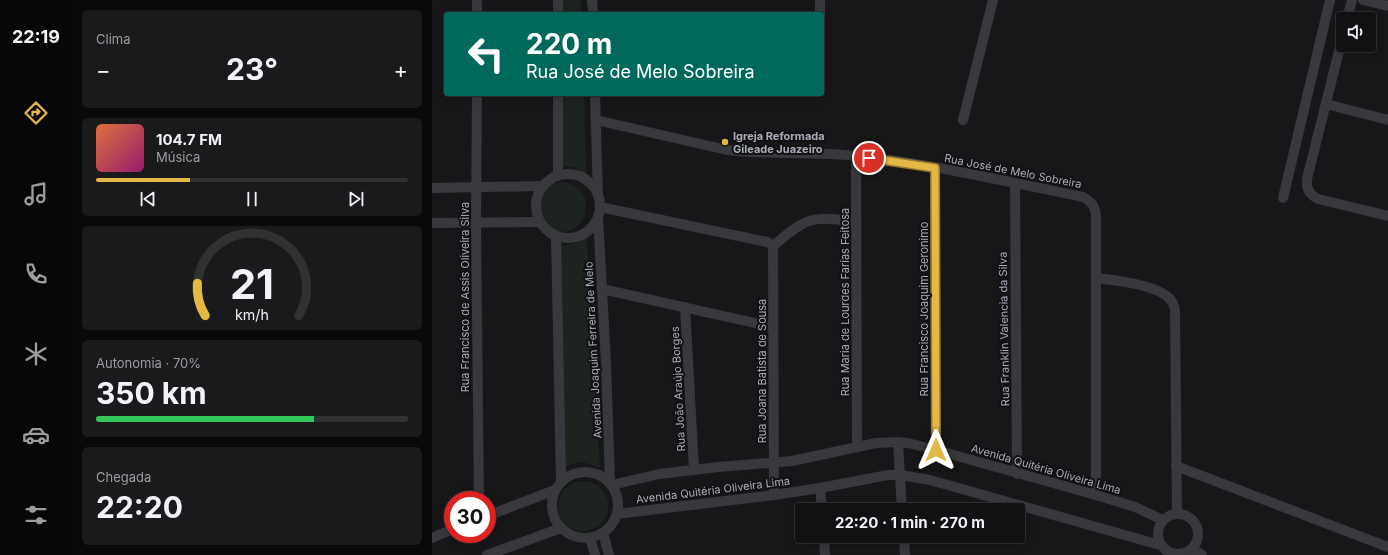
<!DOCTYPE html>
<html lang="pt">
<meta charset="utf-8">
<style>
:root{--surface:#111113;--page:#1a1a1c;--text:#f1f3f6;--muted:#9c9da0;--line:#303133;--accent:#e4b844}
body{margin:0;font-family:Inter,sans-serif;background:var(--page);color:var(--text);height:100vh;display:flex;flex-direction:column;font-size:15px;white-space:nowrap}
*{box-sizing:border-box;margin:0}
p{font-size:13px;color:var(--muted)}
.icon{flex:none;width:22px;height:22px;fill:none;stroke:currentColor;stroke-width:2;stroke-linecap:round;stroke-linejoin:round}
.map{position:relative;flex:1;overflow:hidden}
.details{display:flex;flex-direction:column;gap:10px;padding:10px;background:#09090a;width:360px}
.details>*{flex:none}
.hud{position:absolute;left:12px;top:12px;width:380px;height:84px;border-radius:4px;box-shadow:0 2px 10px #0003,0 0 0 1px var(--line);background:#00695c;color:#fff;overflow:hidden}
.fabs{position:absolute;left:904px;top:12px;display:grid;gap:8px}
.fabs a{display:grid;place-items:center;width:40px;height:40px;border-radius:4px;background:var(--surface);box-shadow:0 2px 10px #0003,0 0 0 1px var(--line);font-size:20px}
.speed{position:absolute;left:12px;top:491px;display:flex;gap:8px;font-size:20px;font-weight:700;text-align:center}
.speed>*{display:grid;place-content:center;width:52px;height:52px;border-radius:50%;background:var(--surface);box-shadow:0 2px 10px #0003,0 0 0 1px var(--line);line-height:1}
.speed .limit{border:6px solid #d22;background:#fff;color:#111}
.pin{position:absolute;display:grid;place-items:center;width:34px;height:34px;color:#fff;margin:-17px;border:2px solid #fff;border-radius:50%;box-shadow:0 1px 4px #0007}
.me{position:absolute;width:44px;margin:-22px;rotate:0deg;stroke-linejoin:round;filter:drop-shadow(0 0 3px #0008)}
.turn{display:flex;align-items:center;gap:14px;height:84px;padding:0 16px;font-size:18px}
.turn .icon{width:52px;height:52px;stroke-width:2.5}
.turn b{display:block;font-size:28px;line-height:34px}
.big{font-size:30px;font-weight:700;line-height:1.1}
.details .widget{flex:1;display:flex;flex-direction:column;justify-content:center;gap:6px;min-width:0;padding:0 14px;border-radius:6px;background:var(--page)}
.details .dial{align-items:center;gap:0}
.dial svg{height:104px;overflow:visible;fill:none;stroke:var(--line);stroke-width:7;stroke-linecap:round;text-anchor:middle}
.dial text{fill:var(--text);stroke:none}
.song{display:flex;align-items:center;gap:12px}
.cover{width:48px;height:48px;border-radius:6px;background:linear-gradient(135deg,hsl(20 70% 55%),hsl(320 70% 35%))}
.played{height:4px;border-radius:2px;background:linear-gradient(90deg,var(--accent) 30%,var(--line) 30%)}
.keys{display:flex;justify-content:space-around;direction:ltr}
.heat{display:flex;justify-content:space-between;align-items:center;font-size:22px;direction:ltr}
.charge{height:6px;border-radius:3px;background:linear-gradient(90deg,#34c759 70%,var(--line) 0)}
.trip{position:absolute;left:363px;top:503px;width:230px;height:40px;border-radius:4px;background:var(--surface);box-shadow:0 2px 10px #0003,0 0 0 1px var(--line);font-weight:700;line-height:40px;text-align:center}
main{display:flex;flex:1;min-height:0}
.tabs{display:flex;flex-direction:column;width:72px;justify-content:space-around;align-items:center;background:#070708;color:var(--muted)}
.tabs .icon{width:28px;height:28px}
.tabs .selected{color:var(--accent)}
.tabs b{font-size:18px;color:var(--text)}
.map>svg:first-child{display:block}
.green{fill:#1d231f}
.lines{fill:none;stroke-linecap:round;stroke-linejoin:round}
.minor{stroke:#38393d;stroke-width:10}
.route-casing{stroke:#94782c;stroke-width:10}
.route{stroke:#e4b844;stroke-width:7}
.poi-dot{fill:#e4b844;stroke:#121214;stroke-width:1.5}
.labels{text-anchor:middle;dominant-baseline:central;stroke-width:4;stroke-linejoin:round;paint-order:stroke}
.poi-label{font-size:11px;font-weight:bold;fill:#aaadb8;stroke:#121214;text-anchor:start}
.street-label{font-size:11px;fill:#aaadb8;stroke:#121214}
</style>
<main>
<nav class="tabs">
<b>22:19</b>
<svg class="icon selected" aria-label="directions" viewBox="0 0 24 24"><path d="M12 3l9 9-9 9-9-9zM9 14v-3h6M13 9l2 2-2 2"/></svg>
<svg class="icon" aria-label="music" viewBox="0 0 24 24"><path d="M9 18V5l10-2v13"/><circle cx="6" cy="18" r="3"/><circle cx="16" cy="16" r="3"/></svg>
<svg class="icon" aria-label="phone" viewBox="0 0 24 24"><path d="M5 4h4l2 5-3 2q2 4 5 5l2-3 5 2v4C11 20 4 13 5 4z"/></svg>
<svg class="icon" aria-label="climate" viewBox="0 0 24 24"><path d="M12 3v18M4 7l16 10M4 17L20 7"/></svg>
<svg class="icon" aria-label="car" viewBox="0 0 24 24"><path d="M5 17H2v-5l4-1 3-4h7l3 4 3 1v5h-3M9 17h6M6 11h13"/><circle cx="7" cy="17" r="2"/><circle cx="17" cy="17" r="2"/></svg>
<svg class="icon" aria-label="filters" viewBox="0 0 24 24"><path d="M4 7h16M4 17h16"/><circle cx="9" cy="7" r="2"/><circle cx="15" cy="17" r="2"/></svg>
</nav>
<section class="details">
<div class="widget"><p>Clima</p>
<div class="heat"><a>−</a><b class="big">23°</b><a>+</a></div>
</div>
<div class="widget">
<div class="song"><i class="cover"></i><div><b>104.7 FM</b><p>Música</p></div></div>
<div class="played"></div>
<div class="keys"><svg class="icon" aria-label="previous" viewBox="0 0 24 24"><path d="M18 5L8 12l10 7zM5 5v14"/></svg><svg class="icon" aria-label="pause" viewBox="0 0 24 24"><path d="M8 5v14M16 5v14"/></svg><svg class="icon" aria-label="next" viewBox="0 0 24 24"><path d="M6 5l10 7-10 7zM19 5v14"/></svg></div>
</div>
<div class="widget dial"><svg viewBox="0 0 100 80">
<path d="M14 69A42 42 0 1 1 86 69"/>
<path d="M14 69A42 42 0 0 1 8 44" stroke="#e4b844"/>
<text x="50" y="56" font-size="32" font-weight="700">21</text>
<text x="50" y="72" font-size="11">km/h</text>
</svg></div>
<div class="widget"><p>Autonomia · 70%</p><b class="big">350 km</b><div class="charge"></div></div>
<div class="widget"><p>Chegada</p><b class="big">22:20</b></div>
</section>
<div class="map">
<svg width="956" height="555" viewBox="0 0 956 555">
<rect width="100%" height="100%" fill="#171719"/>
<g class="green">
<path d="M129,0H149L150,14H129Z"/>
<path d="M129,94H152L154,178L143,167L130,166Z"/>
<circle cx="129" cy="207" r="25"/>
<path d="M155,237L161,368L168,468C151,461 146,460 130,469L127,245C138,246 145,242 155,237Z"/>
<circle cx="151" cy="506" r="25"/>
</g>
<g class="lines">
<g class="minor">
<path d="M126,0V14"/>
<path d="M160,0L161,14"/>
<path d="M931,0L956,6"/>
<path d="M45,14V0"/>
<path d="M388,14V0"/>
<path d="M915,19L920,0"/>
<path d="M911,35L875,179C874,189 877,194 886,199L956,216"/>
<path d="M45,94L44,222L47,500"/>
<path d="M126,94V176"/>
<path d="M163,94L166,196"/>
<path d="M894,104L956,120"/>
<path d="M164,120L295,150C338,155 382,151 425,156C501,164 576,182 651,197C660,202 663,206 664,216V495"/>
<path d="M531,120L561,0"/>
<path d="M424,156L425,447"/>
<path d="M503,168L504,450"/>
<circle cx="136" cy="206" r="32"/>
<path d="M583,183L585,474"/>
<path d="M0,188L111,186"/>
<path d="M851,198L898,0"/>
<path d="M168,207L335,242L340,245L341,246"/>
<path d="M166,217L174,363L178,483"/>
<path d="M0,223L108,222"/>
<path d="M124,236L129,481"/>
<path d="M341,246L342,495"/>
<path d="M341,246C355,235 370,219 389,219C401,218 413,221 424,222"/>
<path d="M664,278C683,280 726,285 738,299C741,302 742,306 743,310L745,514"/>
<path d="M170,289L341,327"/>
<path d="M253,307L262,469"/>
<path d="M466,442L470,510"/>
<path d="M744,466L956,547"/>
<circle cx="153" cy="505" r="33"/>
<path d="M180,485L227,474L286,467L360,461L444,443L466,442L476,443L504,450L664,495L703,507L731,520"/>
<path d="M388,488L390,510"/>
<circle cx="746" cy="534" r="20"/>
<path d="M185,514L342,495L388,488L456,475H468L498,480L728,545"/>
<path d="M55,516L123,490"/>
<path d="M171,533L177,555"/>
<path d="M392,536L393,555"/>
<path d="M472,536L473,555"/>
<path d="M0,538L21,529"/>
<path d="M158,538L163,555"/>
<path d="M760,549L770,555"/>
<path d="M55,555L129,528"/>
</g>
</g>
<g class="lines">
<defs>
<path id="route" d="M437,158L503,168L504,450"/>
</defs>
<use href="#route" class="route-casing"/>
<use href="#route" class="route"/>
</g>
<circle class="poi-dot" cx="293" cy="142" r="4"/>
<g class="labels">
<g class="poi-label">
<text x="301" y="136">Igreja Reformada<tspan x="301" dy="13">Gileade Juazeiro</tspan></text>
</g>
<g class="street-label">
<text transform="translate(581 171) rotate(11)">Rua José de Melo Sobreira</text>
<text transform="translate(33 297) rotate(-90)">Rua Francisco de Assis Oliveira Silva</text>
<text transform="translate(413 302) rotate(-90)">Rua Maria de Lourdes Farias Feitosa</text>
<text transform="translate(492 309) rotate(-90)">Rua Francisco Joaquim Geronimo</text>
<text transform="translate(572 329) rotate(-91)">Rua Franklin Valencia da Silva</text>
<text transform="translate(161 350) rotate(-93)">Avenida Joaquim Ferreira de Melo</text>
<text transform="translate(330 371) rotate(-90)">Rua Joana Batista de Sousa</text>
<text transform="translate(246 389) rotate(-93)">Rua João Araújo Borges</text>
<text transform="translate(614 469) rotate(16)">Avenida Quitéria Oliveira Lima</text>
<text transform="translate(281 490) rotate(-7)">Avenida Quitéria Oliveira Lima</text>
</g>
</g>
</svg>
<div class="fabs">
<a><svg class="icon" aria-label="sound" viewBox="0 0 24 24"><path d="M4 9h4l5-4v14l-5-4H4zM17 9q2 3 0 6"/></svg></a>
</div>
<div class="speed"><div class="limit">30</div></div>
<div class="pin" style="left:437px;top:158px;background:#d93025"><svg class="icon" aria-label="arrive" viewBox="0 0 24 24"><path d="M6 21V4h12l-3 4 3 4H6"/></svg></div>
<svg class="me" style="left:504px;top:450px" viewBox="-20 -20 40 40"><path d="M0-17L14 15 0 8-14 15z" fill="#e4b844" stroke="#fff" stroke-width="4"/></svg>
<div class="trip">22:20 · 1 min · 270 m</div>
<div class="hud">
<div class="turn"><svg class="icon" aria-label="left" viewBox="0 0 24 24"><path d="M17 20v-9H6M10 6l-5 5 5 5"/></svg><div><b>220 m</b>Rua José de Melo Sobreira</div></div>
</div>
</div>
</main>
